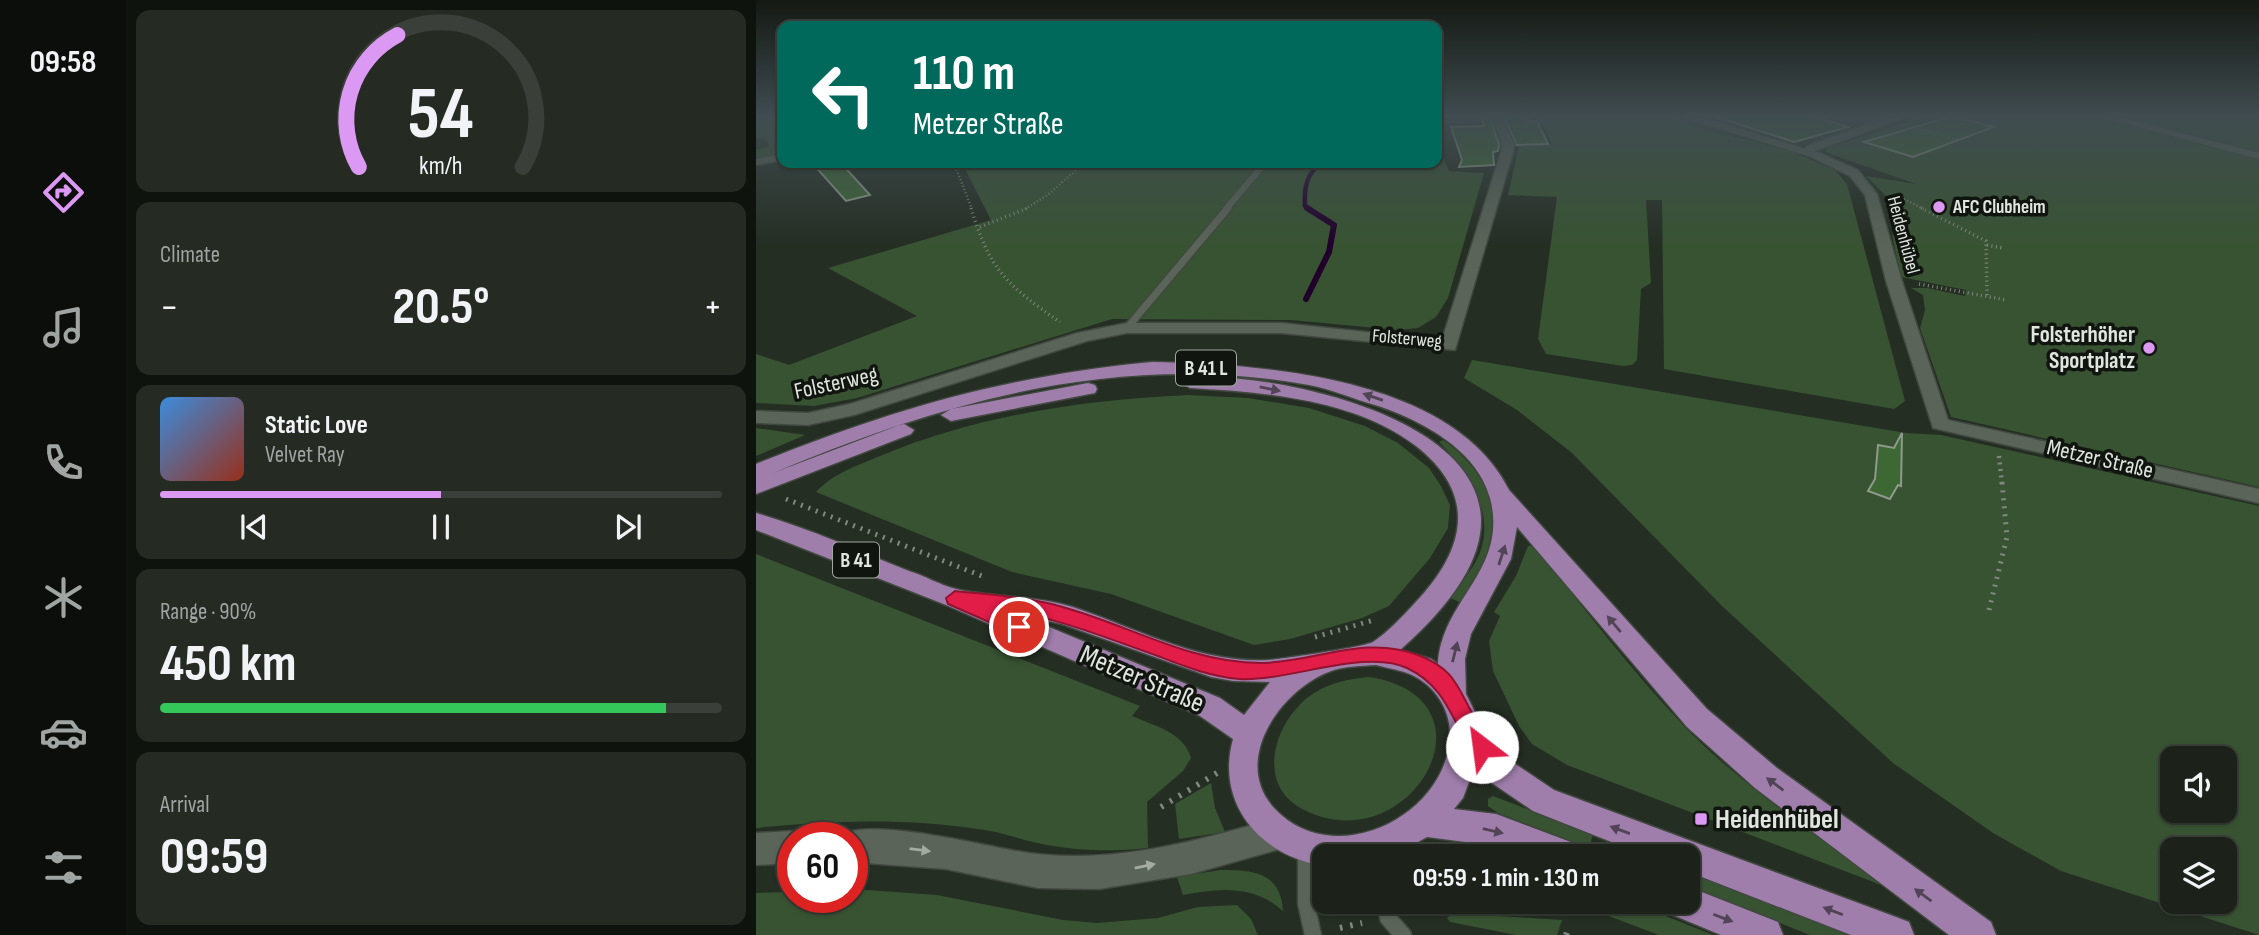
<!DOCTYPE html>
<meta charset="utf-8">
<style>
:root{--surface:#1c221a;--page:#252a23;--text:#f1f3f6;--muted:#a0a4a2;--line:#3a3f39;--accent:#dc99f4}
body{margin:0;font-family:"Sofia Sans Condensed",sans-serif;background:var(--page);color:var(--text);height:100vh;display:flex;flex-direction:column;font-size:26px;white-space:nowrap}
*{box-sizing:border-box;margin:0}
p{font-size:23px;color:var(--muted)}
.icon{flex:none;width:38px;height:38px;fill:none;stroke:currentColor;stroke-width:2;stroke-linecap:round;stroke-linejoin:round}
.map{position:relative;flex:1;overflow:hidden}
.side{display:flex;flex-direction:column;gap:10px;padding:10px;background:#0f130e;width:630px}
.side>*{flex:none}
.banner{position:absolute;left:21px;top:21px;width:665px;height:147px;border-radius:14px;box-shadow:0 2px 5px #0004,0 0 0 2px var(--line);background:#00695c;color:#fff;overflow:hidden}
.controls{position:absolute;left:1404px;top:746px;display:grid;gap:14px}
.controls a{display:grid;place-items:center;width:77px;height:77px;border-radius:14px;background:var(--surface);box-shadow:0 2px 5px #0004,0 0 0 2px var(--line);font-size:35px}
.speed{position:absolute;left:21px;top:822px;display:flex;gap:14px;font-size:35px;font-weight:700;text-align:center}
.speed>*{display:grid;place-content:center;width:91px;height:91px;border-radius:50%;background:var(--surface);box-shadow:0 2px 5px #0004,0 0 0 2px var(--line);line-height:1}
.speed .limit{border:10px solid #d22;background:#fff;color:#111}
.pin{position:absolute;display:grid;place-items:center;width:60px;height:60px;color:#fff;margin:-30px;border:4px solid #fff;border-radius:50%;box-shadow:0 2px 7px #0007}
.me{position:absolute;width:77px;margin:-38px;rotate:330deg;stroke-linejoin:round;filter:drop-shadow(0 0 5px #0008)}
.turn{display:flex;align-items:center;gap:24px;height:147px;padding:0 21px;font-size:32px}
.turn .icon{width:91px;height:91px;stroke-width:2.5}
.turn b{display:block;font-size:49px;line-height:60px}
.big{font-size:52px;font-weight:700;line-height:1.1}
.side .card{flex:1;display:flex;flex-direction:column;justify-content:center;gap:10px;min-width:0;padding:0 24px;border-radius:14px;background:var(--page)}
.side .dial{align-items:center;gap:0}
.dial svg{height:182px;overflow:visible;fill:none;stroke:var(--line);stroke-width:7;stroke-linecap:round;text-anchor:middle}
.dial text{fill:var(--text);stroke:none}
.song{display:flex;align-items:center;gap:21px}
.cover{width:84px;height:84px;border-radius:10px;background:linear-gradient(135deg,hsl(210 70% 55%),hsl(10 70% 35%))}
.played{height:7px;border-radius:4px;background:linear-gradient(90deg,var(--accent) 50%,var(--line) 50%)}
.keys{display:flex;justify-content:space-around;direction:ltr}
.heat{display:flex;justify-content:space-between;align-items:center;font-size:38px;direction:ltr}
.charge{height:10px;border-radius:5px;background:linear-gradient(90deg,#34c759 90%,var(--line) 0)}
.trip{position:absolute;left:556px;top:844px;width:388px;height:70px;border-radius:14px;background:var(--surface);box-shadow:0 2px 5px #0004,0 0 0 2px var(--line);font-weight:700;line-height:70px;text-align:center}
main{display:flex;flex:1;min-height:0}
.dock{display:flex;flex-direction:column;width:126px;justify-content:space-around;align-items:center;background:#0b0e0a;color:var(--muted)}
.dock .icon{width:49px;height:49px}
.dock .active{color:var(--accent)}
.dock b{font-size:32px;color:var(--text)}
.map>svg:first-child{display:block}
.built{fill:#2d3a2a}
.green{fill:#385332;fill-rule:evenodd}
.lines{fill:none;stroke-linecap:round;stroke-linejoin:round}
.stream-far1{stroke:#20002b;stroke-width:4.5}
.stream{stroke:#20002b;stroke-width:6}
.building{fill:#3d6733;stroke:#8f9a8d;stroke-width:2}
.lane-far2-casing{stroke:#40483f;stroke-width:8}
.lane-far1-casing{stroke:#40483f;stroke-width:10}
.lane-casing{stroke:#40483f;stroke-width:19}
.street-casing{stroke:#40483f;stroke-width:3}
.primary-casing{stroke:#40483f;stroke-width:3}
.path-far4{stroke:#80887f;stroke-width:2.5;stroke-dasharray:1 2.5;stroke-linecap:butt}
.path-far3{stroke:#80887f;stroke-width:3.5;stroke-dasharray:1 3.5;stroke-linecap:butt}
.path-far2{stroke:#80887f;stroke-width:4.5;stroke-dasharray:2 4.5;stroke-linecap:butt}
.path-far1{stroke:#80887f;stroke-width:5;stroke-dasharray:2 6;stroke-linecap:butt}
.path{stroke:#80887f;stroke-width:6;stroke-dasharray:2.5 8;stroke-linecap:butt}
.lane-far2{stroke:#5a6458;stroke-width:6}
.lane-far1{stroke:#5a6458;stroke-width:7}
.lane{stroke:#5a6458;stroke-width:16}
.street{fill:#5a6458;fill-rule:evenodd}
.primary{fill:#a07eac;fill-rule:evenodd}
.oneway{fill:#514456}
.oneway2{fill:#a4aca2}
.route{fill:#e11d48;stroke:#92132f;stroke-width:2}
.poi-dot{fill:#dc99f4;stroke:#111510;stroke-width:2.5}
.labels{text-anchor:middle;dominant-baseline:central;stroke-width:7;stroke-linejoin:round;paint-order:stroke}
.far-poi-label{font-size:19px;font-weight:bold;fill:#e0e6df;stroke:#111510;text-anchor:start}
.far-street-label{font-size:19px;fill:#e0e6df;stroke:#111510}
.shield{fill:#111510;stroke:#a2a7a1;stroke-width:2}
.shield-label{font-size:21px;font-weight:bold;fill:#e0e6df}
.poi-label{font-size:23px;font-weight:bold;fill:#e0e6df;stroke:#111510;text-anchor:end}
.street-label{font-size:23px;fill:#e0e6df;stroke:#111510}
.near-street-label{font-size:28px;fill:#e0e6df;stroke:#111510}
.near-poi-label{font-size:28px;font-weight:bold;fill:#e0e6df;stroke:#111510;text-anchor:start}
</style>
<main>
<nav class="dock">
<b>09:58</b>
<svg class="icon active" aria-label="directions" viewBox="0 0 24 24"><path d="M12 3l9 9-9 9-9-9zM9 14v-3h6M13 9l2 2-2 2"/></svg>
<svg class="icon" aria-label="music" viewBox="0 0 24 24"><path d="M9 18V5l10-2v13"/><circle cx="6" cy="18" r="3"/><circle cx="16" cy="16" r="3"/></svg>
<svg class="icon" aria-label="phone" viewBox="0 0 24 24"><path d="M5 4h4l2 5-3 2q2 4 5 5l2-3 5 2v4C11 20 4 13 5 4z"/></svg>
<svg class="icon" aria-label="climate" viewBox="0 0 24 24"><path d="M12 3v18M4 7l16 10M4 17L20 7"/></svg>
<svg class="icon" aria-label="car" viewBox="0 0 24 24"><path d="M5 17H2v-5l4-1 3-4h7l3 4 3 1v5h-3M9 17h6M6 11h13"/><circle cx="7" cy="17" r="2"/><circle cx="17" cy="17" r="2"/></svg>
<svg class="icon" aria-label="filters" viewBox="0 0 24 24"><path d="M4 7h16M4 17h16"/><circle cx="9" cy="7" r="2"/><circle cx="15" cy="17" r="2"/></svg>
</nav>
<section class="side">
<div class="card dial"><svg viewBox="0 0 100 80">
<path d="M14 69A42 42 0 1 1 86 69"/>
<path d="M14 69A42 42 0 0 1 31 11" stroke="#dc99f4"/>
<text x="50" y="56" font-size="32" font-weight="700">54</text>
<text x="50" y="72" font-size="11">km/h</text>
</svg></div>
<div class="card"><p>Climate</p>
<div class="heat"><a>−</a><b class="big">20.5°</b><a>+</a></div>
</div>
<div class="card">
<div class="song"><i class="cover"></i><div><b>Static Love</b><p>Velvet Ray</p></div></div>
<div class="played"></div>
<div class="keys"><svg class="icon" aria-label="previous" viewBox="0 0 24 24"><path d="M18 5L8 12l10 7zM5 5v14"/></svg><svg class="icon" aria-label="pause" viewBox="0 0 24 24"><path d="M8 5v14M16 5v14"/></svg><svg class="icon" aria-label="next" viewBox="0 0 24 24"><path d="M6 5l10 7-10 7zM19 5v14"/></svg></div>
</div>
<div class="card"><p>Range · 90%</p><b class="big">450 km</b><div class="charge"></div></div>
<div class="card"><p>Arrival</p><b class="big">09:59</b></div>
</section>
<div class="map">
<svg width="1503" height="935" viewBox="0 0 1503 935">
<rect width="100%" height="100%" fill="#252e23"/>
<path class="built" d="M911,115H1138L1033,150L950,130Z"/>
<g class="green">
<path d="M0,115H26V155L0,158V150L13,146L11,140L0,138Z"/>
<path d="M782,115H911L950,130L1033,150L1079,170L1091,184L1149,401L1138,409L908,369L906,200H890L895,283L885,289L881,360L876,365L867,366L790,354L782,339L801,197L752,195L763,146L796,144Z"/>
<path d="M1173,115H1337L1503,157V487L1195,417L1164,328L1169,310L1167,295L1155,288H1171L1209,296L1210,290L1145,277L1136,235L1150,236L1141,207L1110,176L1160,184L1069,152L1071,148Z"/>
<path d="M1354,115H1503V153Z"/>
<path d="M681,160H688L693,171L728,173L692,298L680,317L662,328L642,330L535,320L356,319L101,398L58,406L0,403V354L33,365L161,316L72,268L235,220L206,163H681Z"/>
<path d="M716,360L1150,433L1185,435L1503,506V935L1305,871L1237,833L1137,763L966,606L816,453L761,410L708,378ZM1416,758H1468V810H1416ZM1416,849H1468V901H1416Z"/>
<path d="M432,395L492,398L553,408L609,426L642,443L673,468L685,486L694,505L692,528L674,558L633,606L606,618L534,639L498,645L355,594L256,572L60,492C78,473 100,466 124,456C223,415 326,400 432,395Z"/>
<path d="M0,428L49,435L0,456Z"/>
<path d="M687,440C720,462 748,504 738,546C733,565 715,586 706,603L694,598C702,586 712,575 719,563C744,519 714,472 683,442Z"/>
<path d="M778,545C826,606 874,669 928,726C988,788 1064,837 1133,888L811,765L776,744L763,726L737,671L733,641L744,616L738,612L760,576L772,546Z"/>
<path d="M0,554L384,706L376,716C398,726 428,732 435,758L427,771L391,802L392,848C353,852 319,851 281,843C264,839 247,833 229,830C155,818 75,820 0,828Z"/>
<path d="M613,677C748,698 655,863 548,810C497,785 519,718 558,693C575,682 594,679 613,677Z"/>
<path d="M455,783L459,808L469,832L423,839L419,804Z"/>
<path d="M737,796L837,834L833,848L742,813L732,806V799Z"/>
<path d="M464,870C497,870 525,872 527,911C498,885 464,888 427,895L421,877Z"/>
<path d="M933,871L1097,935H1054L933,887Z"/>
<path d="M96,889L181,895L307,920L341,923L402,918L442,907L481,905L495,919L502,935H0V893L37,892V898H96Z"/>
<path d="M846,901H872L957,935H903L842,912Z"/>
<path d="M697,913L806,920L801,935H760L694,922L691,918Z"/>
</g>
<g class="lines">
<path class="stream-far1" d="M554,209L549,206C548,189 550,174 565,163"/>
<path class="stream" d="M550,299L573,252L578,225L551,208"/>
</g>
<g class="building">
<path d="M725,115H733L743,144L742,151L737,152L738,165L703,167L706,160L695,127L728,126Z"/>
<path d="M747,115H770L773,122L781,121L792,144L760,145Z"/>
<path d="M954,115H1053L1092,127L1038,142Z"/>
<path d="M1196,116L1238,127L1157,157L1108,142Z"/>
<path d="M56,163H85L114,195L90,201Z"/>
<path d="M1146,433L1145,486L1142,485L1134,499L1112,491L1119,479L1122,445L1138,448Z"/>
</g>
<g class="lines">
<defs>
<g id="lane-far2">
<path d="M929,115L1053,153"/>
<path d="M470,209L509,163"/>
</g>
<path id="lane-far1" d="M371,328L472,208"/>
<g id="lane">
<path d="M550,850V903L557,935"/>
<path d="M630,901L632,918L647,935"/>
</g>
<g id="street">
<path d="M1140,115H1155L1059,151L1102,170L1121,194L1146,281L1192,420L1503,489V503L1177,428L1130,281L1109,195L1094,176L1045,152L1055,144Z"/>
<path d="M1338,115H1355L1503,153V159Z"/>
<path d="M735,116H745L758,144L757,152L699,350L525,333H371L331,341L98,415L52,425L0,423V411L52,413L94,404L321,333L371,323H525L686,340L745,152L746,144Z"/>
<path d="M26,154V160L0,165V159Z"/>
<path d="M524,817L535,822L540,833L535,844L524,849L435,874L343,889L282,888L190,869L96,862V838H83C100,814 231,846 260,851C349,867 440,842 524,817Z"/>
<path d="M37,831L50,838H37V863L0,865V833Z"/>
</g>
<g id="primary">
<path d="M396,362C506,364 697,377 753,490L951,709L1021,768L1235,922L1240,935H1193L999,788L931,727L761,527L755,559L715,634L709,659L710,694L721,716L752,759L798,790L1140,917L1153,922L1158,935H1095L933,872V856H891L777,811L730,779L720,763L707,798L698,809L740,814L820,844L824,856H766L740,846L671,837L637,856H569V866C505,857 459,804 477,739L444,716L190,605L0,530V513C52,528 103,551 153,571C169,576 184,585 200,589C238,598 278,595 317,607C380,628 444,664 512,660C526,659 608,647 617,642C632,632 646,617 658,604C708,552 724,496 660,446C599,399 508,392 434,388L425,382C444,358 908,419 644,650L675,659L682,664C685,600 753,570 734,498C721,449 663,419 619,405C597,399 575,389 553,385C364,351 191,400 17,473L141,426L148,424L158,430L155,434L0,494V479L4,478L0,479V464C136,409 250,376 396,362ZM264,615L306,624L455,677L477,681L514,682L488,715L464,698ZM620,665C631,668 645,670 656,675C679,686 694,709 694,734C693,815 578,873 518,808C474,760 526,687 578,670C591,666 606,666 620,665Z"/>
<path d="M332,383L339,385L341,389L339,393L195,421L185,415L195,409Z"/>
<path d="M933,887L1022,922L1027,935H965L912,913L907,901H933Z"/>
</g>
</defs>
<use href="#lane-far2" class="lane-far2-casing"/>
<use href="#lane-far1" class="lane-far1-casing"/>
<use href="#lane" class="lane-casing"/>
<use href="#street" class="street-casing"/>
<use href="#primary" class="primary-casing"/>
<g class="path-far4">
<path d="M1159,128L1202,140L1190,144"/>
<path d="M198,163L216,209"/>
<path d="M1148,199L1168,209"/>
<path d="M269,209L293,194L328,163"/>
</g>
<g class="path-far3">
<path d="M215,208C234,271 251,285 304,322"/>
<path d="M1165,208L1230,241L1231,296"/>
<path d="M224,227L272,208"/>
<path d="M1231,245L1247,248"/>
<path d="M1163,284L1250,300"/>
</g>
<path class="path-far2" d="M1243,456L1246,484"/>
<g class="path-far1">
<path d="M30,499L231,578"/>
<path d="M1233,610L1251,537L1246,482"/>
<path d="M559,637L618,620"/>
</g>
<g class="path">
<path d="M405,807L461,773"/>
<path d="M584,928L606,923"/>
<path d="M810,935L811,932"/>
</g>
<use href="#lane-far2" class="lane-far2"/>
<use href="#lane-far1" class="lane-far1"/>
<use href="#lane" class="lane"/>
<use href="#street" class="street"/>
<use href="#primary" class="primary"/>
</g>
<defs><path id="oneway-solid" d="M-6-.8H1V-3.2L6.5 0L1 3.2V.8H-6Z" transform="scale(1.75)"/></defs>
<g class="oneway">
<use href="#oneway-solid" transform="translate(514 389) rotate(11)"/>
<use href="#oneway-solid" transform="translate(617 397) rotate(-161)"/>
<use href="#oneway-solid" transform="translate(746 555) rotate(-72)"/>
<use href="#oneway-solid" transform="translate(858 624) rotate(-130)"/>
<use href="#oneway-solid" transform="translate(699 652) rotate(-76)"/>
<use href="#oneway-solid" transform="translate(1019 784) rotate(-143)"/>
<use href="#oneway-solid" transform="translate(864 830) rotate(-160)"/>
<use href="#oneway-solid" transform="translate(737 831) rotate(13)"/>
<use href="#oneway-solid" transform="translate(1167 895) rotate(-144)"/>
<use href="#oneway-solid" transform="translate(1077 911) rotate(-159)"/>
<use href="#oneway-solid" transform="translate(967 918) rotate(21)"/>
</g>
<g class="oneway2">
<use href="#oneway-solid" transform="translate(164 850) rotate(7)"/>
<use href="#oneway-solid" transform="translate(389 866) rotate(-12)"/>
</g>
<linearGradient id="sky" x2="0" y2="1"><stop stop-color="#141913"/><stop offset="0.47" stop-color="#404c50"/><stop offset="1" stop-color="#404c50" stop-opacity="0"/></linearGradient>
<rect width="1503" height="246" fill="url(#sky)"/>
<path class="route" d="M199,591C236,595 274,597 310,608C374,626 436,663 504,663C558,663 608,634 662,655C701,670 701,688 720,720C725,729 732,737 737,747L733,754L726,757L718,754C695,720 691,687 651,668C609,648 532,682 483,679C455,677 428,666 402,656C350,638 299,616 244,610L270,622L273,627L270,632L263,635L192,604L190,598Z"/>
<g class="poi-dot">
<circle cx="1183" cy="207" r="7"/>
<circle cx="1393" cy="348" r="7"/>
<rect x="938" y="812" width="14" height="14" rx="3.5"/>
</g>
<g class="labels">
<g class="far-poi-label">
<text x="1197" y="207">AFC Clubheim</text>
</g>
<g class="far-street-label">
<text transform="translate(1147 235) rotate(75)">Heidenhübel</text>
<text transform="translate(651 339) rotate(5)">Folsterweg</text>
</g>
<g class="shield">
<rect x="420" y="350.5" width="60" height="35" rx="5"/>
<rect x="77" y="542.5" width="46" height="35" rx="5"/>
</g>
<g class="shield-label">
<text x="450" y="368">B 41 L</text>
<text x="100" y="560">B 41</text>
</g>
<g class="poi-label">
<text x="1379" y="335">Folsterhöher<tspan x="1379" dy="26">Sportplatz</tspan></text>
</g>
<g class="street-label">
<text transform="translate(80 383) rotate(-12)">Folsterweg</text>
<text transform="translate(1344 459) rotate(13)">Metzer Straße</text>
</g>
<g class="near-street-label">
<text transform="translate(386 679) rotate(23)">Metzer Straße</text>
</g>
<g class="near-poi-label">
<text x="959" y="819">Heidenhübel</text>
</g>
</g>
</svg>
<div class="controls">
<a><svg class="icon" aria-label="sound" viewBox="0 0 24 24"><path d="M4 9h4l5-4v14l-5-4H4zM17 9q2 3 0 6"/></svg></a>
<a><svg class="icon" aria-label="layers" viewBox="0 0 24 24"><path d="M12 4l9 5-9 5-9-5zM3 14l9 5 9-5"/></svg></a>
</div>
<div class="speed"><div class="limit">60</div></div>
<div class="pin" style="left:263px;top:627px;background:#d93025"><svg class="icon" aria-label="arrive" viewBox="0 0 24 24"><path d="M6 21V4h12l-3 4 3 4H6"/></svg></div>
<svg class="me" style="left:726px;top:747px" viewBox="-20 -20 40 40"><circle r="19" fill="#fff"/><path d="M0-13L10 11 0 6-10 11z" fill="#e11d48"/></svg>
<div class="trip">09:59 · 1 min · 130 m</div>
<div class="banner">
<div class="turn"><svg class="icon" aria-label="left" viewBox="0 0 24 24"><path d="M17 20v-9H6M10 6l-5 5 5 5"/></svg><div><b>110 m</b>Metzer Straße</div></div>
</div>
</div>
</main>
